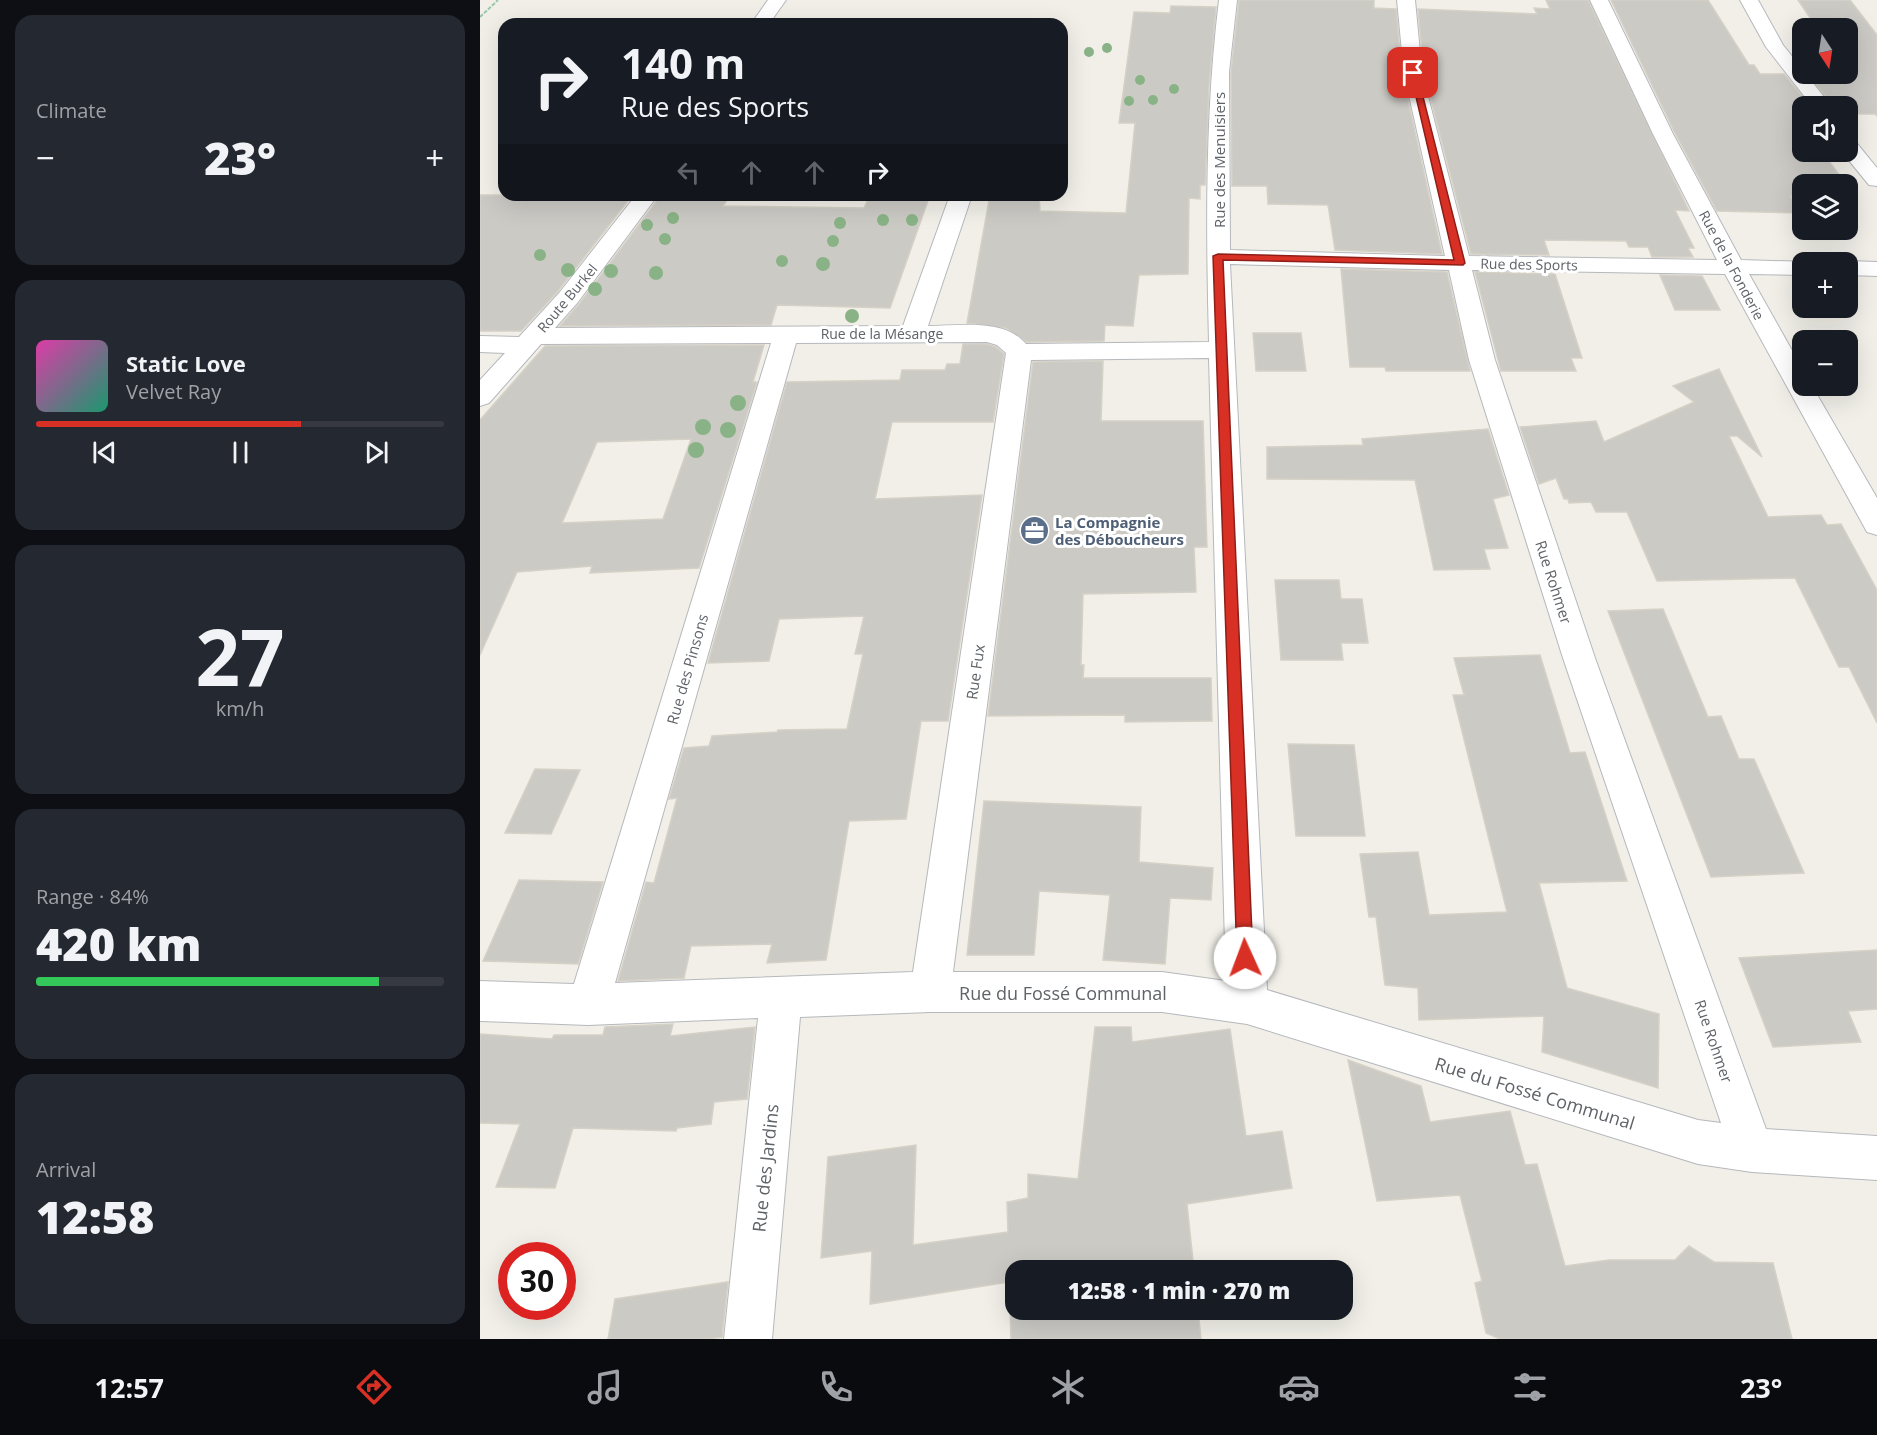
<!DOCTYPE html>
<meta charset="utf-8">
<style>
:root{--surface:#171b24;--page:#242831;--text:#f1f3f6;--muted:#9ea1a6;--line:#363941;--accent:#d93025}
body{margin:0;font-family:"Open Sans",sans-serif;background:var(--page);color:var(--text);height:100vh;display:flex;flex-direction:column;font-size:22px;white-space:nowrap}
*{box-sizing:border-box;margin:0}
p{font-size:20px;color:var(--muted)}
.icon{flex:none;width:33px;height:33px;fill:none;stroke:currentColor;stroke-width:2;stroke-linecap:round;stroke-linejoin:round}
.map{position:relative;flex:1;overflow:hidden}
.side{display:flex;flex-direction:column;gap:15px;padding:15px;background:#0d0f14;width:480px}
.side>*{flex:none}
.top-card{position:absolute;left:18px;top:18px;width:570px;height:183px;border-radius:18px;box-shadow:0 6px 24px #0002;background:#171b24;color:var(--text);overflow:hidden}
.needle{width:39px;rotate:168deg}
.controls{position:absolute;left:1312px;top:18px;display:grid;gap:12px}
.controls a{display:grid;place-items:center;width:66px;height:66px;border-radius:12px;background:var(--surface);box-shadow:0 6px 24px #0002;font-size:30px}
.speed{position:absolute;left:18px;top:1242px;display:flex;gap:12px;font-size:30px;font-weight:700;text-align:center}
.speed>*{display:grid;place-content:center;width:78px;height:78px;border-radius:50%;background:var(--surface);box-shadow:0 6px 24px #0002;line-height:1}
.speed .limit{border:9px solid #d22;background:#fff;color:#111}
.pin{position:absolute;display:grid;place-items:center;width:51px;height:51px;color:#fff;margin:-26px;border-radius:12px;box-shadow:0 3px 9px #0006}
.me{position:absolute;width:66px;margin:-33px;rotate:358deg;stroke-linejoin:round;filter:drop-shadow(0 0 4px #0008)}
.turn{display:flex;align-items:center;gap:21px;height:126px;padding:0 24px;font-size:27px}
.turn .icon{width:78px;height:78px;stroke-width:2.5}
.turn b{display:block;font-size:42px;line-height:51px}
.lanes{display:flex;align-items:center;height:57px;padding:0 24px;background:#0003;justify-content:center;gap:30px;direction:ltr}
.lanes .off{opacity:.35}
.big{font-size:45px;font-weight:800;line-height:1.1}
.side .card{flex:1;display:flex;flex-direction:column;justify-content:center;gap:9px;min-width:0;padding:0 21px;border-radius:18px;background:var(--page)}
.side .dial{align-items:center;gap:0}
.dial b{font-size:78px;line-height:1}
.song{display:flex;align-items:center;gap:18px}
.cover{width:72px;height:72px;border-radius:9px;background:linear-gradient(135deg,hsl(320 70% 55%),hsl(160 70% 35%))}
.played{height:6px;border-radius:3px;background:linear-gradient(90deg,var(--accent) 65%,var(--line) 65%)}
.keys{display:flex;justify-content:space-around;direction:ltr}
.heat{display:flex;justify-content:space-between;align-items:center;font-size:33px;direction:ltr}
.charge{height:9px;border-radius:4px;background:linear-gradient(90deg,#34c759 84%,var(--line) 0)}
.trip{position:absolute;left:525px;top:1260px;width:348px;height:60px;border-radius:18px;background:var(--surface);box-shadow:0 6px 24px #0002;font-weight:800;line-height:60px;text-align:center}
.menu{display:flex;height:96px;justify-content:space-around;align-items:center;background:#090b0e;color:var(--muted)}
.menu .icon{width:42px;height:42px}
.menu .selected{color:var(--accent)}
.menu b{font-size:27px;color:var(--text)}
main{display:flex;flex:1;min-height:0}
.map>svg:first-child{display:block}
.building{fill:#cccac5;stroke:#d6d1c6;stroke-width:1.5;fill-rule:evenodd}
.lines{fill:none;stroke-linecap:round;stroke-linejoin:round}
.minor-casing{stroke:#b5b8bc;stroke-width:2}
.path{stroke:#9cc7a9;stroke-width:2;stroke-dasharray:4 1.5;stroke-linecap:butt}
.minor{fill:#fff;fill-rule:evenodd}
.tree{fill:#89b387}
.route{fill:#d93025;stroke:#8d1f18;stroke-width:1.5}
.labels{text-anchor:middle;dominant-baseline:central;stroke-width:6;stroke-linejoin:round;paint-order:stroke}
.far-street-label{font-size:14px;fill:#5f6368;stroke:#fff}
.street-label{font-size:15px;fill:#5f6368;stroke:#fff}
.service-label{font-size:15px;font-weight:bold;fill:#4e5e75;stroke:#fff;text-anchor:start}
.near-street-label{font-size:18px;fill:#5f6368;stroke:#fff}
</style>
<main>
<section class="side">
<div class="card"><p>Climate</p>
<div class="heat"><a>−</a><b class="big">23°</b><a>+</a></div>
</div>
<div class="card">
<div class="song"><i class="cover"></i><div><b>Static Love</b><p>Velvet Ray</p></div></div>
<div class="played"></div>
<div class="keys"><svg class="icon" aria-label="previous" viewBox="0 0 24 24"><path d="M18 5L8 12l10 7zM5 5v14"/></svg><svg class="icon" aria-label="pause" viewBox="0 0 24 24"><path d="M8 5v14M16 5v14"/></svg><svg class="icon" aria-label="next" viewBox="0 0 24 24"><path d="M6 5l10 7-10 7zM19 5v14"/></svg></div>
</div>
<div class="card dial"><b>27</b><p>km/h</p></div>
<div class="card"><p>Range · 84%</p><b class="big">420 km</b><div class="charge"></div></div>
<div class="card"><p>Arrival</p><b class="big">12:58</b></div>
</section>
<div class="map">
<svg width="1397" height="1339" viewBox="0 0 1397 1339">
<rect width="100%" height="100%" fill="#f1efe8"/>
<g class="building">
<path d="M759,0H894V8L916,9L922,73L962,254L855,250L848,205L788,204L787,186H752L751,72Z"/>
<path d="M1066,0H1108L1209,211L1195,210L1214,248H1208L1213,257H1172L1168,247H1149L1146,241L1064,240L1069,255L991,254L944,73L938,9L1057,14L1054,8L1070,9Z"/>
<path d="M1131,0H1228L1269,65H1274L1280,74H1304L1330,106H1323V113H1313L1323,127V152H1342L1366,184H1323V196H1310L1320,213L1237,211L1195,133Z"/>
<path d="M1318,0H1370L1397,35V116L1395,114H1368V106H1353L1328,74H1368V28H1337Z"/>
<path d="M691,6L736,7L729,85L725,185H720V199L709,198L708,274L659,275L653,326L625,325L624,341L547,342L526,328L487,323L510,195H559L560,211L646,213L655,123H639L654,12L690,13Z"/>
<path d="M0,195H99L151,197L78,291L41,331H0Z"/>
<path d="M195,195H250L243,206L384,208L390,195H450L410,308L297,305L291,325L80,326L100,303L178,199H192Z"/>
<path d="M861,269L967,272L990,371H906L905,367H870Z"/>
<path d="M995,272L1075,274L1102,358H1091L1096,371H1021Z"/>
<path d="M1180,275L1222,276L1240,310H1195Z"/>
<path d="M773,333H821L826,371H776Z"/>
<path d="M483,344H507L516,347L524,354L513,422H412L395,499L502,495L468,721H441L426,819L369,821L346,960L287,963L292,944L211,946L204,978L138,981L166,882L174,883L197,798L189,799L204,748L229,746L232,736L297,732L298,730L367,729L383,654H375L384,616L299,619L289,661L228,663L307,382L420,380L422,370H465L467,364H480Z"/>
<path d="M284,345L273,382H277L219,568L110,573L112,566L37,572L0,655V420L65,346ZM211,439L183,519L82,523L117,442Z"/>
<path d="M623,361L621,421H723L727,547H714L716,592L603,594L601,665H604L603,678H731L732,721L645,722V715L508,716L553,362Z"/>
<path d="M1239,369L1282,457L1257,436H1249L1288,517L1341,515L1347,525L1361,524L1397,590V723L1369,667H1359L1315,578L1177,581L1147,512H1116L1111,502L1089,503L1088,499H1084L1076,478L1059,484L1040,427L1116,421L1124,442L1214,402L1193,386Z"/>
<path d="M1008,429L1029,495L1013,499L1028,548L1004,549L1010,569L954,570L935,480L787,479V447L883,445L882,439Z"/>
<path d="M795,580H859L861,599H882L888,643H861L863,660H801Z"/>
<path d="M1183,609L1228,717L1241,716L1259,759H1274L1324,873L1231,877L1128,611Z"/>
<path d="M1060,655L1090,753L1105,752L1147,881L1059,883L1087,988L1179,1014L1178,1088L1062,1052L1064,1016L939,1020L938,988L905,985L896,917H889L880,854L938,852L949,915L1027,912L973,695H984L974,658Z"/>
<path d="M808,744L874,745L885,836H816Z"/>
<path d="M55,769L100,770L71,834L25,833Z"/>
<path d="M504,801L661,807L659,862L733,868L731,900L690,898L685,964L623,960L630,895L559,891L554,955H487Z"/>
<path d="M39,880L123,882L98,964L3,961Z"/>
<path d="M1397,950V1009L1368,1011L1381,1042L1293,1047L1259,958Z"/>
<path d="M193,1024L190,1036L275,1027L267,1099L234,1102L231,1124L197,1128L196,1131L93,1128L75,1188L16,1187L40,1124L0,1123V1034L72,1039L74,1035H123L125,1027Z"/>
<path d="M615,1027H651L652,1042L750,1029L766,1136L802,1131L812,1188L707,1204L714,1270H536V1310H718L721,1339H531L529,1282L390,1304L392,1251L341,1258L348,1157L436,1145L433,1245L528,1232L527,1202L548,1198V1174L598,1179Z"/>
<path d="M868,1060L941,1086L950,1122L1030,1111L1045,1165L1057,1164L1085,1266L1129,1260H1195L1209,1246L1234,1262L1293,1263L1312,1339H1020L1006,1333L995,1283L1002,1281L980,1195L897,1201Z"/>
<path d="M248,1282L242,1337L228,1339H128L135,1299Z"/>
</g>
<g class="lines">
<defs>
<g id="minor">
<path d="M288,0H306L289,24H271Z"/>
<path d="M739,0H757L749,72L750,250L965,256L924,73L917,0H935L942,73L989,256L1237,260L1173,134L1110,0H1128L1193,134L1261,260L1329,262H1323V275L1269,274L1323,370V386H1332L1397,498V535L1387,532L1245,274L992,270L1015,360L1115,658L1286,1129L1397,1136V1180L1272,1172L1218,1164L767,1024L682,1012H450L320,1017L292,1339H244L278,1018L108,1025L0,1021V981L94,984L291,343L61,344L9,403L0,406V380L25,353L0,352V336L39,337L80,292L156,195H178L98,302L75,328L423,326L470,195H492L448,326C479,326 524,318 546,344L729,342C726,228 725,113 739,0ZM750,264L969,270L989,360L1083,658L1241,1123L1218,1120L787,990ZM507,342L517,345L526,353L433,972L135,983L316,343ZM729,358L746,981L682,972H473L551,360Z"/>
<path d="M1260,0H1278L1303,45L1323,70V74H1326L1351,106H1332L1286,47Z"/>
<path d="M1368,139L1375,141L1397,168V186L1389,185L1362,152H1368Z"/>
<path d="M1368,261L1397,262V276L1368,275V262H1362Z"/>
</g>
</defs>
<use href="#minor" class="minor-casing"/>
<path class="path" d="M0,17L18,0"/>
<use href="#minor" class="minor"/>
</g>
<g class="tree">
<circle cx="627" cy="48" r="5"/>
<circle cx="609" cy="52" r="5"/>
<circle cx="660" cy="80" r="5"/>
<circle cx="694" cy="89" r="5"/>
<circle cx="673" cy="100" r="5"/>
<circle cx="649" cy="101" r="5"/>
<circle cx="193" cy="218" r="6"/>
<circle cx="403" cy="220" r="6"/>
<circle cx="432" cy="220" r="6"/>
<circle cx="360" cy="223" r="6"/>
<circle cx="167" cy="225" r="6"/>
<circle cx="185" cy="239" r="6"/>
<circle cx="353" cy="241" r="6"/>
<circle cx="60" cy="255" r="6"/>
<circle cx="302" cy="261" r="6"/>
<circle cx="343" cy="264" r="7"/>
<circle cx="88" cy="270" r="7"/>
<circle cx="131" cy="271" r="7"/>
<circle cx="176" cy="273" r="7"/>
<circle cx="115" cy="289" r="7"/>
<circle cx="372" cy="316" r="7"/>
<circle cx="258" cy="403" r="8"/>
<circle cx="223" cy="427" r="8"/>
<circle cx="248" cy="430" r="8"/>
<circle cx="216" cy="450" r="8"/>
</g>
<path class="route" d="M930,71L937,73L985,263L983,265L743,260L773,958L771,963L765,966L759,963L757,958L733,256L738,254L974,260Z"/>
<defs>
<symbol id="office-disc" viewBox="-11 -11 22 22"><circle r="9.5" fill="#5c6f8a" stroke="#fff"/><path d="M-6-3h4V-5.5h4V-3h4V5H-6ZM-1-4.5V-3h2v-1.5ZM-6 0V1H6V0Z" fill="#fff"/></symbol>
</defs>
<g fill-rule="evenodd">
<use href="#office-disc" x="538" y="514" width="33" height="33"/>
</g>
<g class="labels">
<g class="far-street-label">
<text transform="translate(1049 264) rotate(1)">Rue des Sports</text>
<text transform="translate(1252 265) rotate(62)">Rue de la Fonderie</text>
<text transform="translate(87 298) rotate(-50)">Route Burkel</text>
<text x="402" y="333">Rue de la Mésange</text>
</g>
<g class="street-label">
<text transform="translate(739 160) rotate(-90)">Rue des Menuisiers</text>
<text transform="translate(1074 582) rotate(72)">Rue Rohmer</text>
<text transform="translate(207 669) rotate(-74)">Rue des Pinsons</text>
<text transform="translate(495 672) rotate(-82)">Rue Fux</text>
<text transform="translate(1234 1041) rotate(71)">Rue Rohmer</text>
</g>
<g class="service-label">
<text x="575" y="522">La Compagnie<tspan x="575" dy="17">des Déboucheurs</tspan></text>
</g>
<g class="near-street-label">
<text x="583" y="993">Rue du Fossé Communal</text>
<text transform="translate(1055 1093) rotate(17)">Rue du Fossé Communal</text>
<text transform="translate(285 1168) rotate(-84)">Rue des Jardins</text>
</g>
</g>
</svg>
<div class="controls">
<a><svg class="needle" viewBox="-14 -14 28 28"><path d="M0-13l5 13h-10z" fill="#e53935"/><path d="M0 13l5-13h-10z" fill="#9ea1a6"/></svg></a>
<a><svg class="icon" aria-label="sound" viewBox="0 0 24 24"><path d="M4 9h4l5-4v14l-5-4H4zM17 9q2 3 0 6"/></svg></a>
<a><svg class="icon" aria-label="layers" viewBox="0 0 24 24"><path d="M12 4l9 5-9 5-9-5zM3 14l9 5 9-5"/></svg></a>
<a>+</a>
<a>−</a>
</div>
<div class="speed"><div class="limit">30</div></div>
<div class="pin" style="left:933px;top:73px;background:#d93025"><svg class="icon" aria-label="arrive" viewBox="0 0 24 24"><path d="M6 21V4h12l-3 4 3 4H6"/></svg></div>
<svg class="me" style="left:765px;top:958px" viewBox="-20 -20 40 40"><circle r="19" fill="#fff"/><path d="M0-13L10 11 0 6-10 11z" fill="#d93025"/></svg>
<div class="trip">12:58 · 1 min · 270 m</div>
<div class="top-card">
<div class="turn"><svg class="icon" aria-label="right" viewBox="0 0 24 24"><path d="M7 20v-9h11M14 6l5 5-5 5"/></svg><div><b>140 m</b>Rue des Sports</div></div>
<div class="lanes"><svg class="icon off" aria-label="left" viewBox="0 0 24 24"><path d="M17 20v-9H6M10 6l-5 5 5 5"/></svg><svg class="icon off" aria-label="ahead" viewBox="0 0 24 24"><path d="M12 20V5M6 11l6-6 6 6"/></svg><svg class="icon off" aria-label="ahead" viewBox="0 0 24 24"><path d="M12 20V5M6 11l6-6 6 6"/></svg><svg class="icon" aria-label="right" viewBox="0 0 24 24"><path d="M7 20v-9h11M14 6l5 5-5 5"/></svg></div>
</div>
</div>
</main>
<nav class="menu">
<b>12:57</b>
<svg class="icon selected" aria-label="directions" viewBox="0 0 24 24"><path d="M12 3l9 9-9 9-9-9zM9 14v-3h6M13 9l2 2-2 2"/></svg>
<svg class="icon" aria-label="music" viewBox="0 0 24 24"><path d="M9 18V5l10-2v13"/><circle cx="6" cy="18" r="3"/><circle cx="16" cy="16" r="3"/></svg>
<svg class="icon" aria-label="phone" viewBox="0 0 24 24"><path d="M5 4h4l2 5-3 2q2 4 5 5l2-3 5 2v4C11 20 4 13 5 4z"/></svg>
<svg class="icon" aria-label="climate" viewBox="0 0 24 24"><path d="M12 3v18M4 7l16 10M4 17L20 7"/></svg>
<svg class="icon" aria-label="car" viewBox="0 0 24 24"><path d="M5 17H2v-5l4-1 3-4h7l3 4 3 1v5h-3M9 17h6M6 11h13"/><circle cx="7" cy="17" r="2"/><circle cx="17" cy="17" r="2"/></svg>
<svg class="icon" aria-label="filters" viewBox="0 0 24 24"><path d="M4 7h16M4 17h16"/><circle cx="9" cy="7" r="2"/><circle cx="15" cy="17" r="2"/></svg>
<b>23°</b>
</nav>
